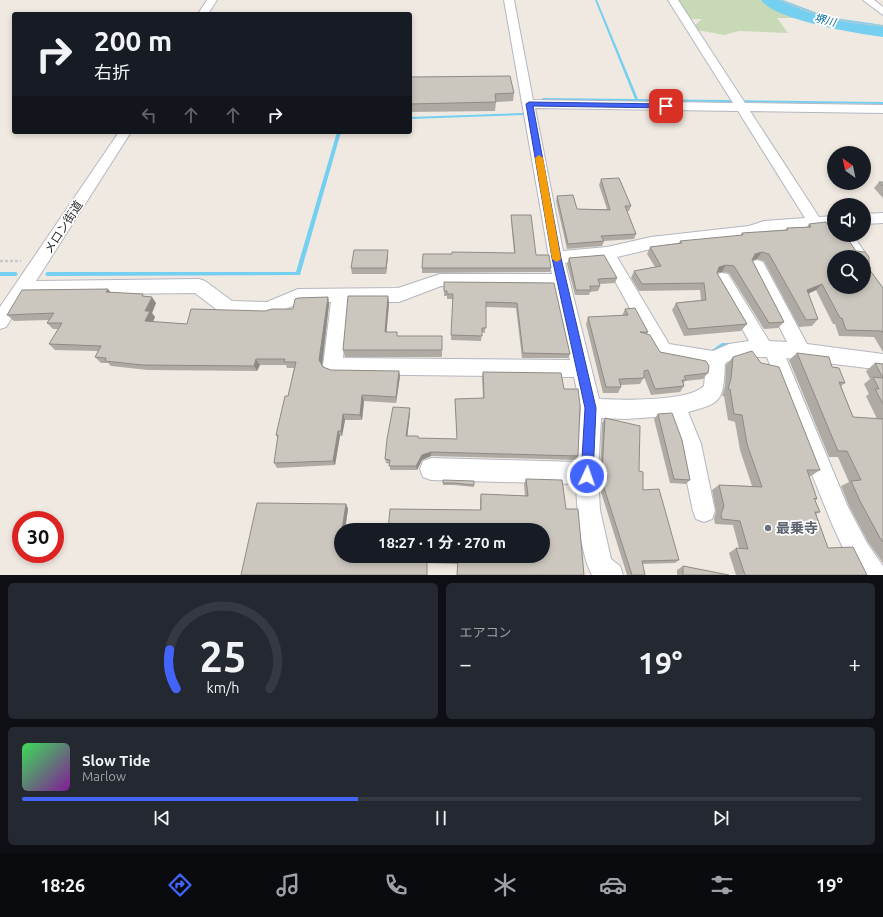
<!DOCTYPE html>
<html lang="ja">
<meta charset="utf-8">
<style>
:root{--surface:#171b24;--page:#242831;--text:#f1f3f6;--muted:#9ea1a6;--line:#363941;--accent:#4264fb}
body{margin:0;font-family:Ubuntu,"Noto Sans JP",sans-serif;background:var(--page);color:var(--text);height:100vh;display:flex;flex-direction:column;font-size:15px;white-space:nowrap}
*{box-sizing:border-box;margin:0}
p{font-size:13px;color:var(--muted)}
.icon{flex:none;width:22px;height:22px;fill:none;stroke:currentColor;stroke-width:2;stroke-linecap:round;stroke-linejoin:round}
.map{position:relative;height:575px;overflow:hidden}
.panel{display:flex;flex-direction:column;gap:8px;padding:8px;background:#0d0f14;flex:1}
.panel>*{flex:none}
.banner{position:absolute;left:12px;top:12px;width:400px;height:122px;border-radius:4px;box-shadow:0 2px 6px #0003;background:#171b24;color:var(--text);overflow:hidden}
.needle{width:26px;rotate:327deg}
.fabs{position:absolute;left:827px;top:146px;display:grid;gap:8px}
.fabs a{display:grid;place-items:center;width:44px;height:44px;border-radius:50%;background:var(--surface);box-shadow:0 2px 6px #0003;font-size:20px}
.speed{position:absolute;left:12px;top:511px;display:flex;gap:8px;font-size:20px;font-weight:700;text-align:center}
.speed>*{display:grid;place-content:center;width:52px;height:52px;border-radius:50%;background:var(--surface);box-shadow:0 2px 6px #0003;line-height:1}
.speed .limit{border:6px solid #d22;background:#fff;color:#111}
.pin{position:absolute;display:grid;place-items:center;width:34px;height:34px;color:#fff;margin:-17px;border-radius:8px;box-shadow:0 2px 6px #0006}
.me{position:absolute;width:44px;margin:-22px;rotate:3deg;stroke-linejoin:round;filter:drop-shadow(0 0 3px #0008)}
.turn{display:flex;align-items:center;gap:14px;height:84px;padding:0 16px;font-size:18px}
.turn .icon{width:52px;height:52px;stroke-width:2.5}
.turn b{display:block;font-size:28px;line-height:34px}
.lanes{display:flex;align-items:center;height:38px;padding:0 16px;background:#0003;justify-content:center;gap:20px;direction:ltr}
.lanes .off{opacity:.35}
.big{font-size:30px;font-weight:700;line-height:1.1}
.panel .card{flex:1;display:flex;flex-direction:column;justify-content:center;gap:6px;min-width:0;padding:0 14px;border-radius:6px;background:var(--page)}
.panel .dial{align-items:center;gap:0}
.dial svg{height:104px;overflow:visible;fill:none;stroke:var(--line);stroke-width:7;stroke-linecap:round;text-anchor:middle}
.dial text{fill:var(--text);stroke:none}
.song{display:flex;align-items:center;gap:12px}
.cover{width:48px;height:48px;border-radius:6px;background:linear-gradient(135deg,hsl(130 70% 55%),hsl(290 70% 35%))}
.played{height:4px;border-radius:2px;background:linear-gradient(90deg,var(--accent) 40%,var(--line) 40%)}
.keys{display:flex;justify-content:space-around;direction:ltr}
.heat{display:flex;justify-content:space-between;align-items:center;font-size:22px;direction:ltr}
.panel .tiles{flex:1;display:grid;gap:8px;grid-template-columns:1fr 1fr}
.card:last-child{grid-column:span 2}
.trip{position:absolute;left:334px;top:523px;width:216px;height:40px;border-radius:20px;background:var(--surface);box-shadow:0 2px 6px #0003;font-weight:700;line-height:40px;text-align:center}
.menu{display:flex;height:64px;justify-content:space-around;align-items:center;background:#090b0e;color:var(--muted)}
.menu .icon{width:28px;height:28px}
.menu .on{color:var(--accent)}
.menu b{font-size:18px;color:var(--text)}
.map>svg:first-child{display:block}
.cemetery{fill:#c8d9b8}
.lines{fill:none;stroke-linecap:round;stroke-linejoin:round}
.stream{fill:#75cff0;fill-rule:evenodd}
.river{fill:#75cff0;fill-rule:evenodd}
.minor-casing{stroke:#b4b7c1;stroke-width:2}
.path-far1{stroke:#c9c9c9;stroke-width:1.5;stroke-dasharray:2 1;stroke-linecap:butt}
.path{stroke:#c9c9c9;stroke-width:2.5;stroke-dasharray:3 2;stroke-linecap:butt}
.minor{fill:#fff;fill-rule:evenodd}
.wall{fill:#afaba4}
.shaded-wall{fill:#8e8b86}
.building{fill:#cbc7bf;stroke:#8e8b86;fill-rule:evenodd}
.route{fill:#4264fb;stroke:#2b41a3}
.slow{fill:#f59e0b}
.worship-dot{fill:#6b7280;stroke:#fff;stroke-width:1.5}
.labels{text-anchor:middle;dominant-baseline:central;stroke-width:3.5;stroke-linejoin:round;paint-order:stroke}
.far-water-label{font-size:11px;font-style:italic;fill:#0d6fa3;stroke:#fff}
.street-label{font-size:12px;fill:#2e2e2e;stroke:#fff}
.near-worship-label{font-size:14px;font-weight:bold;fill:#5b616d;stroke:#fff;text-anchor:start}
</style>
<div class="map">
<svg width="883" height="575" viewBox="0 0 883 575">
<rect width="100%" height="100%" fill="#efe9e1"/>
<path class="cemetery" d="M677,0H760L799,18H777L788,33L739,31L724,35L697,30L694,26L702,19H688Z"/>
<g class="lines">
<g class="stream">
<path d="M595,0H597L638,99L883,102V104L542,100V98H543L635,99Z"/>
<path d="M527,110L530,111L523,115L410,119V117L522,113Z"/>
<path d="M337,132H341L300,275L47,276L45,274L47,272H296Z"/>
<path d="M0,272H16L18,274L16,276H0Z"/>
<path d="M722,343H735L736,345L735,347H725L713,356H709L708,354L709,352Z"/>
</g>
<path class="river" d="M761,0H783L828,17L883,25V37C858,34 774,20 761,0Z"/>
<defs>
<g id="minor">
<path d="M207,0H217L208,14H198Z"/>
<path d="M504,0H514L533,100L733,103L668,0H678L745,103L883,105V113L750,111L819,217L834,216V226L766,231L751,236L651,249L617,257L669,344L713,351L729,344L749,341L714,279L716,274L722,273L728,274L769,341L787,342L749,266L751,262L757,260L763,262L807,344L883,354V370L786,358L848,507L867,543L883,566V575H859L843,548L832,524L794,430L767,357H742L727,362L725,364C723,400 723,403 688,412L701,444L715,511L712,519L704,522L696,519L693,511L679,444L669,416L626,419L601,418L598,476L600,510L611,559L620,566L623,575H592C580,553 577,509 576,484L431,480L423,477L420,469L423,461L431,458L577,462L581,408L574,377L333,374L326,372L323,366L331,302L300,303L268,316L230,315L216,309L195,293L27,295L6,327L0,329V307L119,132H131L36,281L199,279L205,281L232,301L267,302L298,289L398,288L440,274H552ZM535,108L738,111L805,218L764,221L749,226L651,237L607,247L563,251ZM603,259L657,358L706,366L704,386C688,402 622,400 599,399L565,263ZM441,286L554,287L570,360L343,358L348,302H399Z"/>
<path d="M863,0H874L883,7V15Z"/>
<path d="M883,213V223L864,224V214Z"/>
<path d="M837,235H853L868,257L866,261L864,262V257H851Z"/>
</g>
</defs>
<use href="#minor" class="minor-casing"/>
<path class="path-far1" d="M781,0C814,16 847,23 883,26"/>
<path class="path" d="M0,261H21"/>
<use href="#minor" class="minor"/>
</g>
<g class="wall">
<path d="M410,77L514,93L513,101L496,102L495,111L410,112Z"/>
<path d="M601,179L631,206L629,211H627L636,234L634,239L604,241L602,246L567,249L556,201L557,196L577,209H607L599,185Z"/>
<path d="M879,182H883V198L874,188Z"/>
<path d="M511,215L536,255L551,268L550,272L422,273V268L452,254L514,253L511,220Z"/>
<path d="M809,224L834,235L856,251L883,288V352L874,337L839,336L835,324H833L816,290L808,294L818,319L812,326L799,327L764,261L757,259L752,260L784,322L778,328L764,329L729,273L722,272L717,273L747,324L741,331L684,336L672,310L676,303L701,300L700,290L639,291L631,278L634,271L655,267L647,254L650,247L679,243L680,241L740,236L742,233L784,231L787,228L807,227Z"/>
<path d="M388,256L386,274H352L351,268Z"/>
<path d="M569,258L617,278L615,283L600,284V286L598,291L590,292L589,295H575L567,264Z"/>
<path d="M444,282L554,283L570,354L568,358H522L516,308L486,307L485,333L482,332L481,341L451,340L453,299H447V296H444Z"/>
<path d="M111,292L145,296L156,303L152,313L155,317L153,322L187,324L265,311L293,309L328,297L329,304L322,365L323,367L331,370L400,376L396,403L364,401L362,420H345L342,436H340L335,465L277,468L274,463L278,439L276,435L288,396L294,368H287L286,365H260L257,371L148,370L111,366L108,363H101L95,357L98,351L55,350L49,344L58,329H53L47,323L49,320L14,321L7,315Z"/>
<path d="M388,296L389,304L386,332L397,336H442V357H345L343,350Z"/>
<path d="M625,309L648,332L647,334L660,352L708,373L703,379L685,381L683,384L684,386L680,392L651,395L644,377L640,384L621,385V387L618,393H603L586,324L588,317L622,316Z"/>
<path d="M797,353L832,367L845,383L841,386L853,417L877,419L866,396L869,394L864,384L870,379L866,371L875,363L883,364V563L868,542L849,506L841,486L849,482L838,457H829L789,360Z"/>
<path d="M733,357L820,470L811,476H809L817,499L815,500L820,512L816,514L828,548L867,575H736L729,553L736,548H739L733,525L715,524L714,519L716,511L712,490L719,485L752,486L740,450L735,422L728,420L724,396H722L725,386L726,365Z"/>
<path d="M483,372L564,389L578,456L576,460L431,456L422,460L417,470H390V464L386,463L385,459L410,412L407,436L418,438L457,439L455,399L483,398L482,377Z"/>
<path d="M658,414L690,480L686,484L670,483L654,419Z"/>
<path d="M605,418L639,471L643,490L679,560L675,563L642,564L645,575H627L601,492L605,481L600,479V476L602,423Z"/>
<path d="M526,479L566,509L584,575H457V564L428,563L241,575L346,504L348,509L341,556H543L480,510V499L481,494L525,496L524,484Z"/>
<path d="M443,480L474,485V487L454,485H443Z"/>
<path d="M683,566L729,575H677V570Z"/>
</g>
<g class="shaded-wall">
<path d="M388,250V256L386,274V268Z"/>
<path d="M762,252L757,259L751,261L755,254Z"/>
<path d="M726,265L722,272L715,273L719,267Z"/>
<path d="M822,284L816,290L801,297L807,290Z"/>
<path d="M108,289L113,295L106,292Z"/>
<path d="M388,296L389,304L386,339L385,332Z"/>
<path d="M152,297L156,303L152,313L155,317L150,327L145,321V311Z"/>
<path d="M328,297L329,304L322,366L319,360Z"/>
<path d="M256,359L260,365L257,371L254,366Z"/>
<path d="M399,371L400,376L396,403V397Z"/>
<path d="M362,395L364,401L362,420L360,415Z"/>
<path d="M410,408V412L407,440L406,436Z"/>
<path d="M343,414L345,420L342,436L341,431Z"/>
<path d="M338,431L340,436L335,465L333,461Z"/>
<path d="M431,452V456L422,460L417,470L416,466L422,455Z"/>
<path d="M346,504L348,509L345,530H342Z"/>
<path d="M341,539V553L339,551Z"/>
</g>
<g class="building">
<path d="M510,76L514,93L495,94L496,102L410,104V77Z"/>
<path d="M619,178L631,206H625L636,234L601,236L604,241L568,244L557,196L573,195L577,209L610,210L601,179Z"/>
<path d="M879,182H883V186Z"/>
<path d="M511,215H531L536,255H549L551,268H422L423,254H452V252L515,253Z"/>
<path d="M826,222L834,232V235H843L847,238L856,251L865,252L869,257V269L883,288V333L882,331L846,330L842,318H840L822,284L807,290L818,319L806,320L769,254L762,252L755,254L752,260L784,322L769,323L734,266L726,265L719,267L717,273L747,324L688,329L676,303L706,300L704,283L642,284L634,271L661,266L650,247L682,243L680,241L743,235L742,233L788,230L787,228L811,227L809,224ZM834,257H864V287H834Z"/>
<path d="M354,250H388L386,268H351Z"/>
<path d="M604,255L617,278L598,279L600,286H590L591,290H576L569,258Z"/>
<path d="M444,282L554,283L570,354L523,353L517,303L486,302V328H482V336L451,335L453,294H447V291H444Z"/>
<path d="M108,289L106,292L143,294L142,296L152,297L145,311H150L145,321L187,324L191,309L265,311L272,309H293L295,299L298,298L328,297L319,360L323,367L331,370L399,371L396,397L362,395L360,415L343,414L341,431H338L333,461L274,463L278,435H276L285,396H288L296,362H284L285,359H256L254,366L142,365L105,361L106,358L95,357L101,346L49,344L62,323H47L54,313L7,315L22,290Z"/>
<path d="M348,296H388L385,332H397V336H442V350H343Z"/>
<path d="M635,308L648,332H640L650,335L660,352L706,361L709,366L708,373L684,376L686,380H682L684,386L655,389L648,370L644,371V378L619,379L621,387H606L588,317L628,315L625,309Z"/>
<path d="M752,351L761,363L779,367L820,470H807L817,499L814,498L820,512H815L828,548L853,547L867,575H745L736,548L748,549L740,521L722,519L721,514L724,506L719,485L762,487L747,444L742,415L734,414L730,389H728L731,379L733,357Z"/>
<path d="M797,353L829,357L832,367L839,368L845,383L839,382L853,417L883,419V542L880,538L860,501L851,481L861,480L847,451H838Z"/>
<path d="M875,363L883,364V404L875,389H879L873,377L883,378Z"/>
<path d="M483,372L561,373L564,389H578L580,405L578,456L431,452L422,455L416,466H389L390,460L385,459L387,439L393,407L410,408L406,436H418V438L457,439L455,399L484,398Z"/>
<path d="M672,413L682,440L690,480L674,479L658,414Z"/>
<path d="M605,418L640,426L639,471L643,472V490L659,489L679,560L642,561L645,575H632L604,488L608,476L603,475L602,472Z"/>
<path d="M526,479L562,480L566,509H578L584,575H457L458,560H427V575H241L257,503L346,504L342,530H341V539L339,551H341V556H543V530H388L390,509L481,510V494L528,496Z"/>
<path d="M443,480L474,481V485L454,483H443Z"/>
<path d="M683,566L729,575H683Z"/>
</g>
<path class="route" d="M529,102L666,104L669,106L666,108L533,106L561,258L596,408L593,476L591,480L587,482L583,480L581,476L585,408L552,258L526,104Z"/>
<path class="slow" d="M539,155L543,158L561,259L557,262L552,259L535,158Z"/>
<circle class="worship-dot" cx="768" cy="528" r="4"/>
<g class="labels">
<g class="far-water-label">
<text transform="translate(825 20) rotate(13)">堺川</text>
</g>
<g class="street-label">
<text transform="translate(63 227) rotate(-57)">メロン街道</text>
</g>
<g class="near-worship-label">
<text x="776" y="528">最乗寺</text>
</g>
</g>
</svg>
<div class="fabs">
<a><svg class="needle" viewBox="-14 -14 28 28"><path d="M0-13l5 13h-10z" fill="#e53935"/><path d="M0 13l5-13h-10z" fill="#9ea1a6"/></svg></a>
<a><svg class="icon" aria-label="sound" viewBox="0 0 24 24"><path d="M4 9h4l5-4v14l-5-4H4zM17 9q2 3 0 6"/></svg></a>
<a><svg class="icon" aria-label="search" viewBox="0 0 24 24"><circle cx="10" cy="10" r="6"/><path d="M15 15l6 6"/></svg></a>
</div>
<div class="speed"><div class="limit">30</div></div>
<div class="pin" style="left:666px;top:106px;background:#d93025"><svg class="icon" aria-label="arrive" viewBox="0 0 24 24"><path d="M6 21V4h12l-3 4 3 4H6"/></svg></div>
<svg class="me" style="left:587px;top:476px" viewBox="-20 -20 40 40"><circle r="17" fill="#4264fb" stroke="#fff" stroke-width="3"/><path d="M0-11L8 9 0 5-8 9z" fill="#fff"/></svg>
<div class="trip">18:27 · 1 分 · 270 m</div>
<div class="banner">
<div class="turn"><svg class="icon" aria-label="right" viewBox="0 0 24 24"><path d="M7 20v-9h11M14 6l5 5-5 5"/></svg><div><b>200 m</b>右折</div></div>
<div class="lanes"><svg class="icon off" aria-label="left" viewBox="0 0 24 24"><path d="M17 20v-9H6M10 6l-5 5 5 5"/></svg><svg class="icon off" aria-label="ahead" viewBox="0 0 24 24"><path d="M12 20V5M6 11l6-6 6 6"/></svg><svg class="icon off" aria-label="ahead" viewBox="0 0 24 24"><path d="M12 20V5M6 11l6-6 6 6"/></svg><svg class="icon" aria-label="right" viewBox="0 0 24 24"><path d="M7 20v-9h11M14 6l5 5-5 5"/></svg></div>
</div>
</div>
<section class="panel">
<div class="tiles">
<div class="card dial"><svg viewBox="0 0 100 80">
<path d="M14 69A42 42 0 1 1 86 69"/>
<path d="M14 69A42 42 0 0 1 9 39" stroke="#4264fb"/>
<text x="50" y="56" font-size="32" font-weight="700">25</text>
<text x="50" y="72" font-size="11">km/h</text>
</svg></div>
<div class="card"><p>エアコン</p>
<div class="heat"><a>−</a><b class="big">19°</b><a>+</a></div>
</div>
<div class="card">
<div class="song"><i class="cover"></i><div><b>Slow Tide</b><p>Marlow</p></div></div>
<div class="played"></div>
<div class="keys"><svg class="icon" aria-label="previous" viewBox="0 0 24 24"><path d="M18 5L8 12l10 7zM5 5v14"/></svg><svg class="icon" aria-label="pause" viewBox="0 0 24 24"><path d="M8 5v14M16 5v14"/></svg><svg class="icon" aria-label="next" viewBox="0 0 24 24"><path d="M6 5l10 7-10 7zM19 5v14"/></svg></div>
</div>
</div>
</section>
<nav class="menu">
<b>18:26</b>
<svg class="icon on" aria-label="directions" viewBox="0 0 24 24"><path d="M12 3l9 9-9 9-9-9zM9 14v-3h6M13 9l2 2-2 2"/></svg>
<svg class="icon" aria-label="music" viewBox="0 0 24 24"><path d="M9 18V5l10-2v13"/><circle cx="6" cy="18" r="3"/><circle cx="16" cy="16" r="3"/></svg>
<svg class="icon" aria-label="phone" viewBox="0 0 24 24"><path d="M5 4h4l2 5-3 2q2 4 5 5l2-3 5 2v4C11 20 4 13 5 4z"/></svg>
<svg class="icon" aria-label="climate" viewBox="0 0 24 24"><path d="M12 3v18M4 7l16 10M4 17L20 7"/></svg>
<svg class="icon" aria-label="car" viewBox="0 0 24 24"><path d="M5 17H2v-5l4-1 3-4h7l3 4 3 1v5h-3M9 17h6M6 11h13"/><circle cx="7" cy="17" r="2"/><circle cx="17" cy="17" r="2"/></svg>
<svg class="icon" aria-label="filters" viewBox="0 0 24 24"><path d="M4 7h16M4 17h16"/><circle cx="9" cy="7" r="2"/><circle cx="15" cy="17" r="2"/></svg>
<b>19°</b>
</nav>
